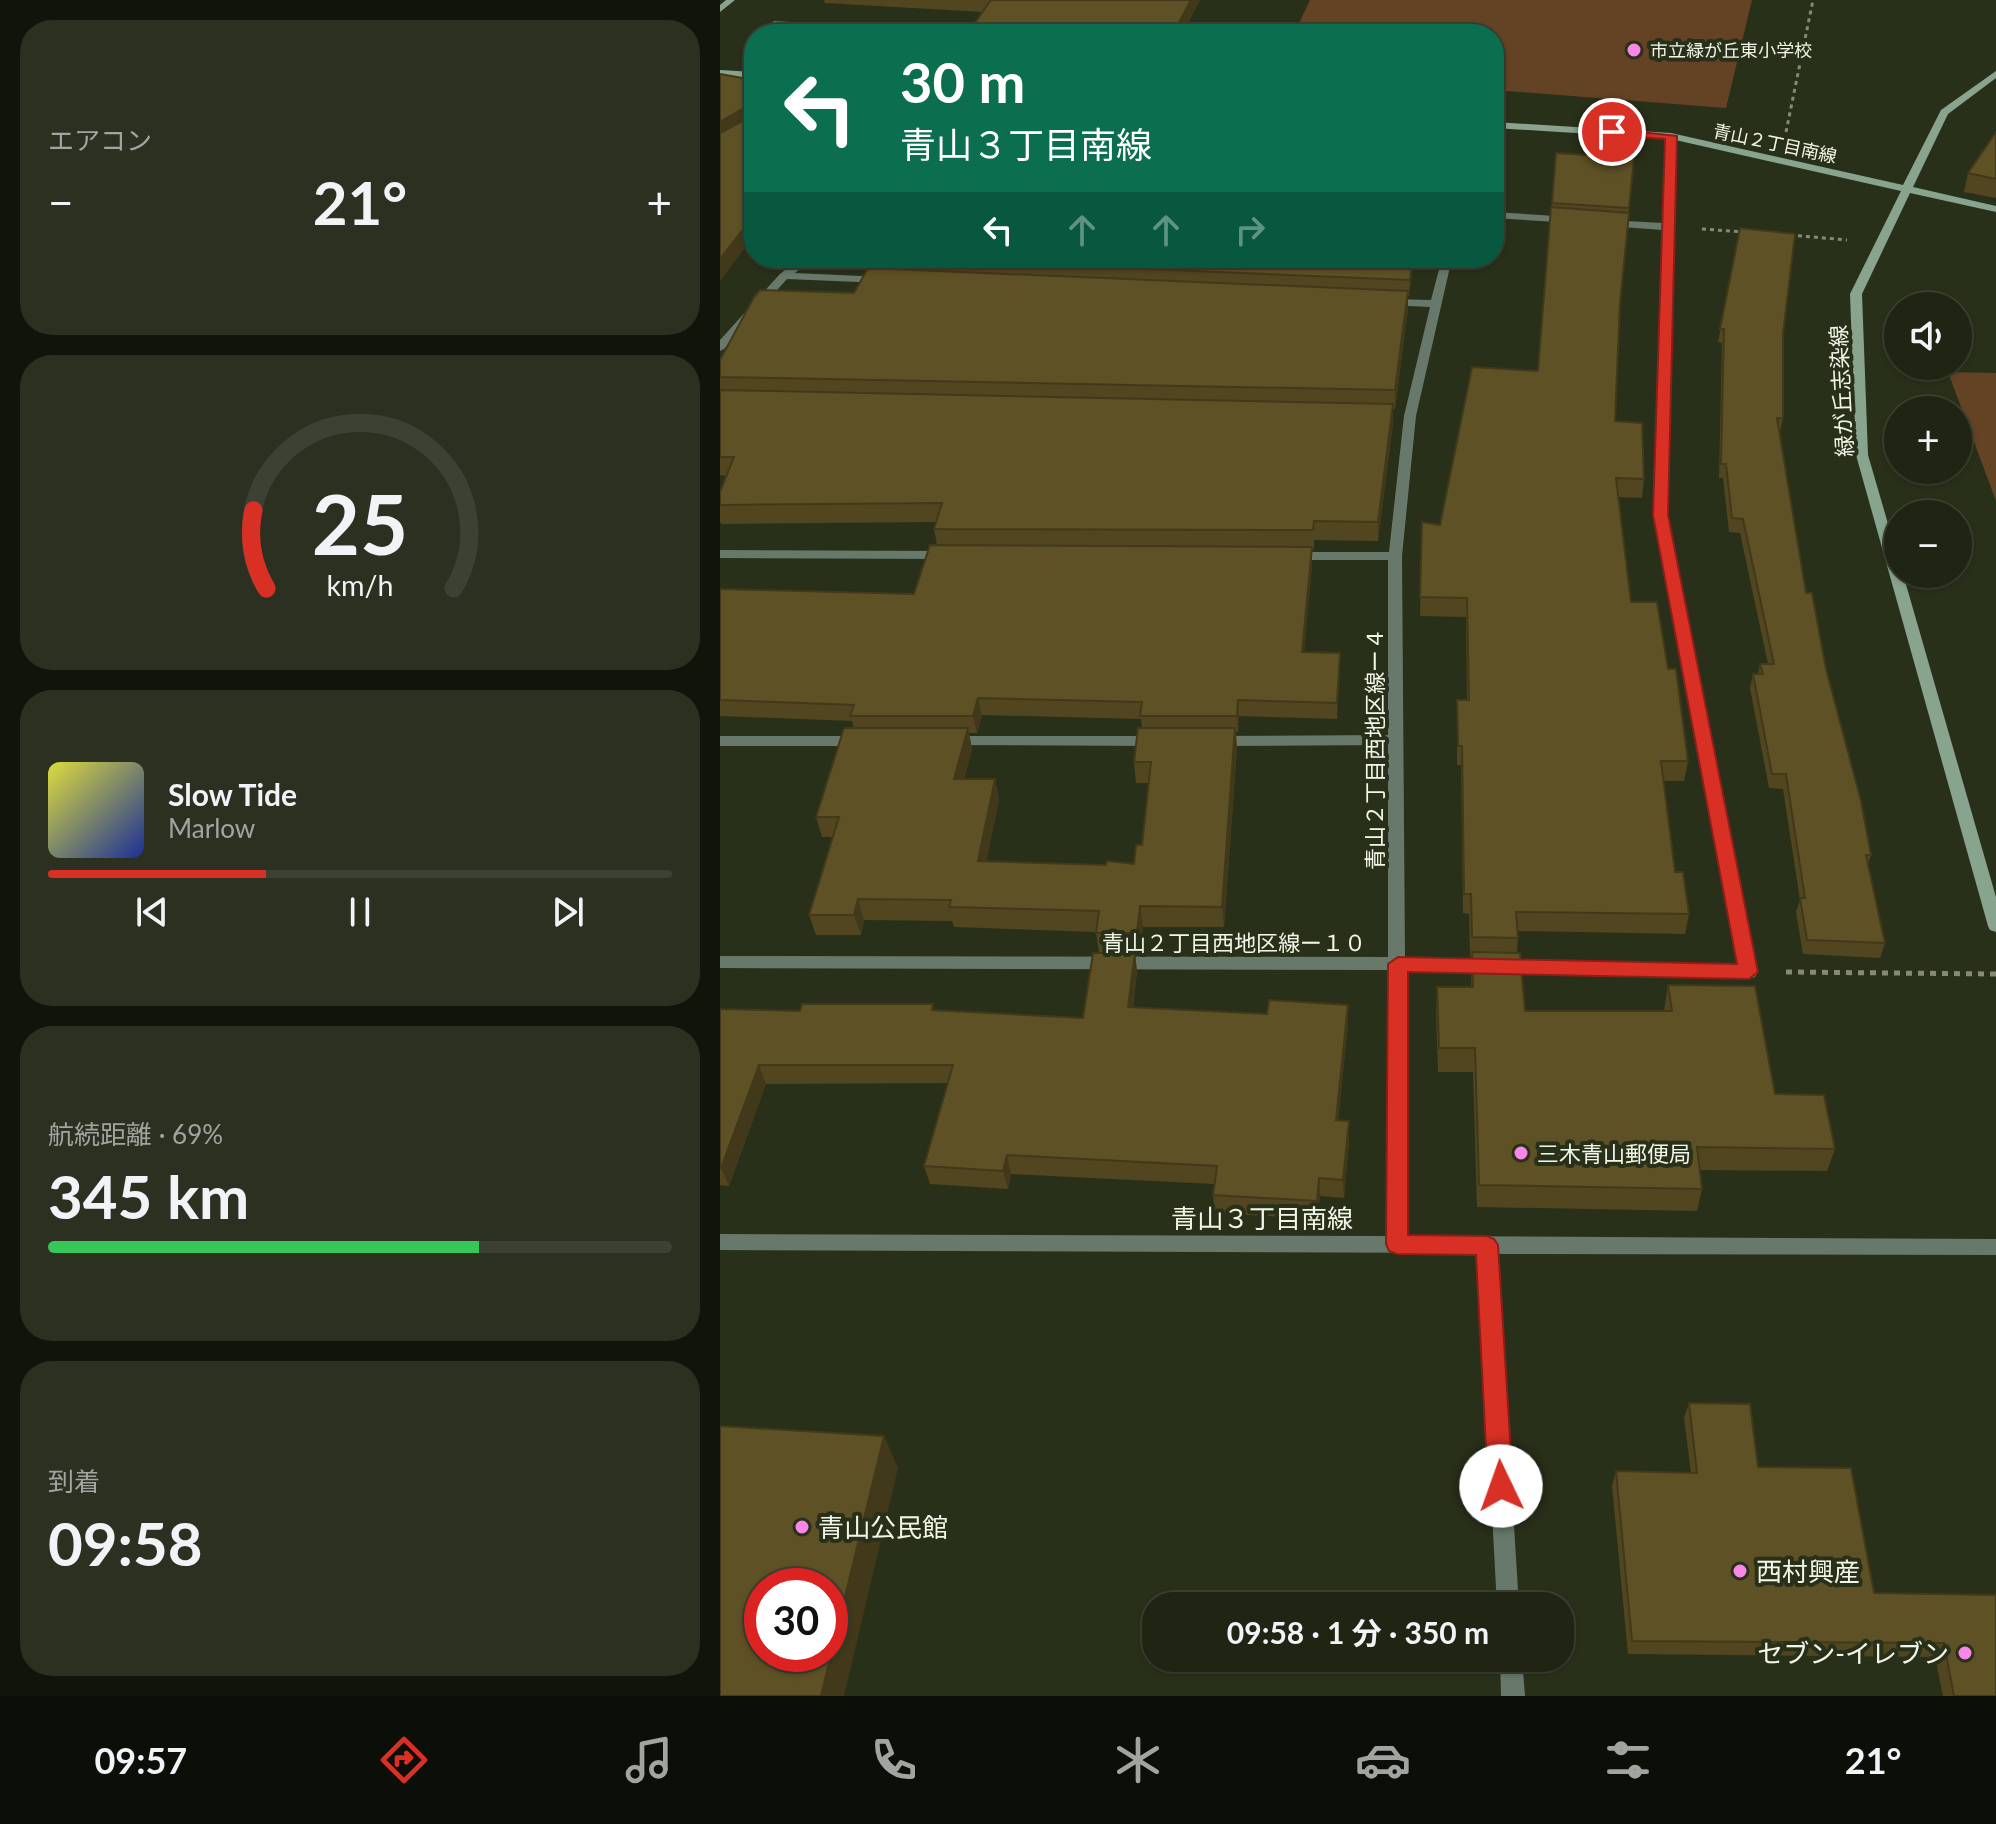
<!DOCTYPE html>
<html lang="ja">
<meta charset="utf-8">
<style>
:root{--surface:#1f2413;--page:#2c3021;--text:#f1f3f6;--muted:#a1a4a0;--line:#3c4133;--accent:#d93025}
body{margin:0;font-family:Lato,"Noto Sans JP",sans-serif;background:var(--page);color:var(--text);height:100vh;display:flex;flex-direction:column;font-size:30px;white-space:nowrap}
*{box-sizing:border-box;margin:0}
p{font-size:26px;color:var(--muted)}
.icon{flex:none;width:44px;height:44px;fill:none;stroke:currentColor;stroke-width:2;stroke-linecap:round;stroke-linejoin:round}
.map{position:relative;flex:1;overflow:hidden}
.sheet{display:flex;flex-direction:column;gap:20px;padding:20px;background:#11140a;width:720px}
.sheet>*{flex:none}
.guide{position:absolute;left:24px;top:24px;width:760px;height:244px;border-radius:32px;box-shadow:0 2px 6px #0004,0 0 0 2px var(--line);background:#0b6e4f;color:#fff;overflow:hidden}
.fabs{position:absolute;left:1164px;top:292px;display:grid;gap:16px}
.fabs a{display:grid;place-items:center;width:88px;height:88px;border-radius:50%;background:var(--surface);box-shadow:0 2px 6px #0004,0 0 0 2px var(--line);font-size:40px}
.speed{position:absolute;left:24px;top:1568px;display:flex;gap:16px;font-size:40px;font-weight:700;text-align:center}
.speed>*{display:grid;place-content:center;width:104px;height:104px;border-radius:50%;background:var(--surface);box-shadow:0 2px 6px #0004,0 0 0 2px var(--line);line-height:1}
.speed .limit{border:12px solid #d22;background:#fff;color:#111}
.pin{position:absolute;display:grid;place-items:center;width:68px;height:68px;color:#fff;margin:-34px;border:4px solid #fff;border-radius:50%;box-shadow:0 2px 8px #0007}
.me{position:absolute;width:88px;margin:-44px;rotate:357deg;stroke-linejoin:round;filter:drop-shadow(0 0 6px #0008)}
.turn{display:flex;align-items:center;gap:28px;height:168px;padding:0 24px;font-size:36px}
.turn .icon{width:104px;height:104px;stroke-width:2.5}
.turn b{display:block;font-size:56px;line-height:68px}
.lanes{display:flex;align-items:center;height:76px;padding:0 24px;background:#0003;justify-content:center;gap:40px;direction:ltr}
.lanes .off{opacity:.35}
.big{font-size:60px;font-weight:700;line-height:1.1}
.sheet .card{flex:1;display:flex;flex-direction:column;justify-content:center;gap:12px;min-width:0;padding:0 28px;border-radius:32px;background:var(--page)}
.sheet .dial{align-items:center;gap:0}
.dial svg{height:208px;overflow:visible;fill:none;stroke:var(--line);stroke-width:7;stroke-linecap:round;text-anchor:middle}
.dial text{fill:var(--text);stroke:none}
.song{display:flex;align-items:center;gap:24px}
.cover{width:96px;height:96px;border-radius:12px;background:linear-gradient(135deg,hsl(60 70% 55%),hsl(230 70% 35%))}
.played{height:8px;border-radius:4px;background:linear-gradient(90deg,var(--accent) 35%,var(--line) 35%)}
.keys{display:flex;justify-content:space-around;direction:ltr}
.heat{display:flex;justify-content:space-between;align-items:center;font-size:44px;direction:ltr}
.charge{height:12px;border-radius:6px;background:linear-gradient(90deg,#34c759 69%,var(--line) 0)}
.trip{position:absolute;left:422px;top:1592px;width:432px;height:80px;border-radius:32px;background:var(--surface);box-shadow:0 2px 6px #0004,0 0 0 2px var(--line);font-weight:700;line-height:80px;text-align:center}
.tabs{display:flex;height:128px;justify-content:space-around;align-items:center;background:#0c0e08;color:var(--muted)}
.tabs .icon{width:56px;height:56px}
.tabs .on{color:var(--accent)}
.tabs b{font-size:36px;color:var(--text)}
main{display:flex;flex:1;min-height:0}
.map>svg:first-child{display:block}
.green{fill:#644324}
.water{fill:#4a867c}
.lines{fill:none;stroke-linecap:round;stroke-linejoin:round}
.path-far1{stroke:#848a77;stroke-width:3;stroke-dasharray:4 4;stroke-linecap:butt}
.path{stroke:#848a77;stroke-width:5;stroke-dasharray:6 6;stroke-linecap:butt}
.street{fill:#68796c;fill-rule:evenodd}
.secondary{fill:#88a48f;fill-rule:evenodd}
.wall{fill:#514620;fill-rule:evenodd}
.shaded-wall{fill:#42391a}
.building{fill:#5e5125;stroke:#42391a;stroke-width:2;fill-rule:evenodd}
.route{fill:#d93025;stroke:#8d1f18;stroke-width:2}
.poi-dot{fill:#f987e8;stroke:#293019;stroke-width:3}
.labels{text-anchor:middle;dominant-baseline:central;stroke-width:8;stroke-linejoin:round;paint-order:stroke}
.far-poi-label{font-size:18px;fill:#f1f6e8;stroke:#293019;text-anchor:start}
.far-street-label{font-size:18px;fill:#f1f6e8;stroke:#293019}
.street-label{font-size:22px;fill:#f1f6e8;stroke:#293019}
.poi-label{font-size:22px;fill:#f1f6e8;stroke:#293019;text-anchor:start}
.near-street-label{font-size:26px;fill:#f1f6e8;stroke:#293019}
.near-poi-label{font-size:26px;fill:#f1f6e8;stroke:#293019;text-anchor:start}
</style>
<main>
<section class="sheet">
<div class="card"><p>エアコン</p>
<div class="heat"><a>−</a><b class="big">21°</b><a>+</a></div>
</div>
<div class="card dial"><svg viewBox="0 0 100 80">
<path d="M14 69A42 42 0 1 1 86 69"/>
<path d="M14 69A42 42 0 0 1 9 39" stroke="#d93025"/>
<text x="50" y="56" font-size="32" font-weight="700">25</text>
<text x="50" y="72" font-size="11">km/h</text>
</svg></div>
<div class="card">
<div class="song"><i class="cover"></i><div><b>Slow Tide</b><p>Marlow</p></div></div>
<div class="played"></div>
<div class="keys"><svg class="icon" aria-label="previous" viewBox="0 0 24 24"><path d="M18 5L8 12l10 7zM5 5v14"/></svg><svg class="icon" aria-label="pause" viewBox="0 0 24 24"><path d="M8 5v14M16 5v14"/></svg><svg class="icon" aria-label="next" viewBox="0 0 24 24"><path d="M6 5l10 7-10 7zM19 5v14"/></svg></div>
</div>
<div class="card"><p>航続距離 · 69%</p><b class="big">345 km</b><div class="charge"></div></div>
<div class="card"><p>到着</p><b class="big">09:58</b></div>
</section>
<div class="map">
<svg width="1276" height="1696" viewBox="0 0 1276 1696">
<rect width="100%" height="100%" fill="#293019"/>
<g class="green">
<path d="M590,0H1032L1006,108L774,90V34H574Z"/>
<path d="M1228,372L1276,373V501Z"/>
</g>
<path class="water" d="M54,21L163,28L158,34H42Z"/>
<g class="lines">
<g class="path-far1">
<path d="M1066,132L1093,0"/>
<path d="M982,229L1024,232"/>
<path d="M1070,235L1127,240"/>
</g>
<path class="path" d="M1066,972L1276,974"/>
<g class="street">
<path d="M948,134L956,136L948,515L1038,972L1035,977L1029,979L685,971L687,1236L1276,1239V1255L777,1254L799,1606H777L758,1253L0,1250V1234L667,1236L668,970L0,968V956L668,957V745L494,746L486,741L494,736L668,735V560H573L566,556L573,552H669L684,416L710,307L669,305L663,302L669,299L711,300L722,258H732L696,416L682,556L685,958L1019,965L934,515L943,230L887,226L882,223L887,220L943,223Z"/>
<path d="M774,212L852,217L857,220L852,223L774,218Z"/>
<path d="M80,258H92L75,273L162,277L168,280L162,283L67,279L4,349L0,351V340L60,274Z"/>
<path d="M0,550L226,551L233,555L226,559L0,558Z"/>
<path d="M0,736H139L147,741L139,746H0Z"/>
<path d="M230,736H439L447,741L439,746L225,745L222,741Z"/>
<path d="M780,1658H802L805,1696H781Z"/>
</g>
<g class="secondary">
<path d="M6,0H15L0,12V5Z"/>
<path d="M0,70L34,72V78L0,76Z"/>
<path d="M1276,71V78L1228,114L1193,187L1276,206V212L1190,193L1142,294L1148,455L1178,558V574H1183L1276,897V932L1270,930L1268,926L1136,455L1130,294L1181,191L951,139L774,128V122L951,133L1183,185L1221,110Z"/>
</g>
</g>
<g class="wall">
<path d="M104,0H480L462,34H247L263,12L105,3Z"/>
<path d="M1276,132V198L1244,192L1248,173Z"/>
<path d="M836,153L914,158L900,303L895,421L924,479L922,498L898,497L911,602L948,669L968,761L964,781H943L955,872L969,914L965,934L798,931L797,953L805,1011H944L948,985L1055,1094L1115,1149L1107,1171L980,1170L982,1189L977,1211L757,1207L753,1072H718L716,1011L717,987H751L752,956H750L749,914L743,913L741,765H737V700H747L746,617L700,616L702,522L720,525L818,371Z"/>
<path d="M1020,228L1063,334V418L1060,432L1086,593L1106,669L1151,855L1148,864L1165,943L1160,958L1083,954L1076,912L1080,900L1063,789L1049,788L1030,688L1033,674H1038L1040,664H1048L1020,533L1009,532L1003,478H999L1002,343L998,342Z"/>
<path d="M155,258H694L689,296H688V309L675,409H673V423L658,541L594,540V549H592V563L584,652L620,653L617,719L519,716L518,732H516L517,748L504,927H423L420,954H415L417,972L413,1007L628,1024L618,1121L629,1140L624,1198L600,1196L597,1219L495,1213L493,1195L494,1184L291,1174L288,1189L210,1184L204,1166L228,1083L46,1084L9,1186L0,1185V1009L80,1011L215,1010L363,1018L379,953L376,932L234,927L232,921L144,920L141,935H96L89,915L113,837H102L96,817L134,728L132,721L0,716V589L194,594L217,545L214,529L216,522L1,524L0,521V492L7,476L0,475V360L134,293L157,268ZM262,715L421,719L422,728L414,762L416,783H429L422,845L414,864L386,865L266,862L279,800L275,779H244L252,749L249,733H257Z"/>
<path d="M969,1403L1038,1467L1154,1593L1276,1595V1696H1223L1215,1657L908,1654L892,1486L896,1471L971,1473L964,1418Z"/>
</g>
<g class="shaded-wall">
<path d="M471,0H480L462,34H453Z"/>
<path d="M31,104L34,117L0,140V122Z"/>
<path d="M34,215V236L0,281V259Z"/>
<path d="M693,258H694L689,296L690,280Z"/>
<path d="M688,291V309L675,409V390Z"/>
<path d="M673,404V423L658,541V522Z"/>
<path d="M592,547V563L583,669L582,652Z"/>
<path d="M620,653V670L617,719V703Z"/>
<path d="M258,698L262,715L257,733L253,716Z"/>
<path d="M518,700L519,716L518,732L517,716Z"/>
<path d="M248,728L252,749L238,800L234,779Z"/>
<path d="M515,728L517,748L504,927L502,907Z"/>
<path d="M275,779L279,800L262,882L258,861Z"/>
<path d="M138,899L144,920L141,935L134,915Z"/>
<path d="M420,906L423,927L420,954L417,933Z"/>
<path d="M415,953L417,972L410,1026L408,1007Z"/>
<path d="M628,1005V1024L616,1139V1120Z"/>
<path d="M39,1065L46,1084L9,1186L1,1168Z"/>
<path d="M629,1121V1140L624,1198L623,1180Z"/>
<path d="M287,1155L291,1174L288,1189L283,1171Z"/>
<path d="M599,1178L600,1196L597,1219V1201Z"/>
<path d="M164,1436L178,1468L124,1696H101Z"/>
</g>
<g class="building">
<path d="M271,0H471L453,34H247Z"/>
<path d="M0,74L34,80V215L0,259V133L32,116L31,104L0,122Z"/>
<path d="M1276,132V179L1248,173Z"/>
<path d="M836,153L914,158L909,208L832,203Z"/>
<path d="M831,207L909,213L900,303L895,421L922,423L924,479L896,478L911,602H937L948,669H956L968,761H941L955,872H963L969,914L796,912L798,938L752,937L751,894H744L742,746H738L737,700H749L747,598L700,597L702,522L720,525L752,367L818,371Z"/>
<path d="M1020,228L1075,234L1063,334V418H1057L1086,593H1092L1106,669L1141,801L1151,855H1146L1165,943L1087,940L1080,898H1085L1066,774H1052L1033,674H1043L1040,664H1054L1023,519L1012,518L1006,464H1001L1004,329H1000Z"/>
<path d="M165,258H693L690,280Z"/>
<path d="M148,268L688,291L675,390L0,377V360L34,297L40,290L134,293Z"/>
<path d="M0,390L673,404L658,522L594,521L593,530L214,529L222,503L0,505V492L14,457H0Z"/>
<path d="M210,545L592,547L582,652L620,653L617,703L518,700L517,716H420L422,702L258,698L253,716H130L134,705L0,700V589L194,594Z"/>
<path d="M124,728H248L234,779H275L258,861L386,865L387,861L414,864L416,845H422L431,762H414L418,728H515L502,907L420,906L417,933H376L379,911L229,907L231,900L138,899L134,915H89L119,817H96Z"/>
<path d="M752,952L800,953L805,1011H952L948,985L1035,986L1055,1094L1104,1095L1115,1149L977,1147L982,1189L759,1185L755,1048H719L717,987H753Z"/>
<path d="M373,953H415L408,1007L547,1014L549,1000L628,1005L616,1120L629,1121L623,1180L599,1178L597,1201L493,1195L497,1166L287,1155L283,1171L204,1166L233,1065H39L1,1168H0V1009L80,1011L82,1004H213L212,1010L363,1018Z"/>
<path d="M969,1403L1030,1404L1038,1467L1131,1468L1154,1593L1276,1595V1696H1234L1224,1643L912,1641L896,1471L977,1473Z"/>
<path d="M0,1426L164,1436L101,1696H0ZM42,1586H110V1654H42Z"/>
</g>
<path class="route" d="M892,129L957,136L948,515L1038,972L1029,979L688,972V1235L767,1236L774,1239L778,1245L793,1486L789,1494L781,1498L772,1494L768,1486L756,1255L677,1254L669,1251L666,1244L668,964L678,957L1017,964L933,515L945,139L888,135Z"/>
<g class="poi-dot">
<circle cx="914" cy="50" r="8"/>
<circle cx="801" cy="1153" r="8"/>
<circle cx="82" cy="1527" r="8"/>
<circle cx="1020" cy="1571" r="8"/>
<circle cx="1245" cy="1653" r="8"/>
</g>
<g class="labels">
<g class="far-poi-label">
<text x="930" y="50">市立緑が丘東小学校</text>
</g>
<g class="far-street-label">
<text transform="translate(1055 143) rotate(12)">青山２丁目南線</text>
</g>
<g class="street-label">
<text transform="translate(1121 391) rotate(-93)">緑が丘志染線</text>
<text transform="translate(654 749) rotate(-90)">青山２丁目西地区線ー４</text>
<text x="514" y="942">青山２丁目西地区線ー１０</text>
</g>
<g class="poi-label">
<text x="817" y="1153">三木青山郵便局</text>
</g>
<g class="near-street-label">
<text x="542" y="1218">青山３丁目南線</text>
</g>
<g class="near-poi-label">
<text x="98" y="1527">青山公民館</text>
<text x="1036" y="1571">西村興産</text>
<text x="1229" y="1653" text-anchor="end">セブン-イレブン</text>
</g>
</g>
</svg>
<div class="fabs">
<a><svg class="icon" aria-label="sound" viewBox="0 0 24 24"><path d="M4 9h4l5-4v14l-5-4H4zM17 9q2 3 0 6"/></svg></a>
<a>+</a>
<a>−</a>
</div>
<div class="speed"><div class="limit">30</div></div>
<div class="pin" style="left:892px;top:132px;background:#d93025"><svg class="icon" aria-label="arrive" viewBox="0 0 24 24"><path d="M6 21V4h12l-3 4 3 4H6"/></svg></div>
<svg class="me" style="left:781px;top:1486px" viewBox="-20 -20 40 40"><circle r="19" fill="#fff"/><path d="M0-13L10 11 0 6-10 11z" fill="#d93025"/></svg>
<div class="trip">09:58 · 1 分 · 350 m</div>
<div class="guide">
<div class="turn"><svg class="icon" aria-label="left" viewBox="0 0 24 24"><path d="M17 20v-9H6M10 6l-5 5 5 5"/></svg><div><b>30 m</b>青山３丁目南線</div></div>
<div class="lanes"><svg class="icon" aria-label="left" viewBox="0 0 24 24"><path d="M17 20v-9H6M10 6l-5 5 5 5"/></svg><svg class="icon off" aria-label="ahead" viewBox="0 0 24 24"><path d="M12 20V5M6 11l6-6 6 6"/></svg><svg class="icon off" aria-label="ahead" viewBox="0 0 24 24"><path d="M12 20V5M6 11l6-6 6 6"/></svg><svg class="icon off" aria-label="right" viewBox="0 0 24 24"><path d="M7 20v-9h11M14 6l5 5-5 5"/></svg></div>
</div>
</div>
</main>
<nav class="tabs">
<b>09:57</b>
<svg class="icon on" aria-label="directions" viewBox="0 0 24 24"><path d="M12 3l9 9-9 9-9-9zM9 14v-3h6M13 9l2 2-2 2"/></svg>
<svg class="icon" aria-label="music" viewBox="0 0 24 24"><path d="M9 18V5l10-2v13"/><circle cx="6" cy="18" r="3"/><circle cx="16" cy="16" r="3"/></svg>
<svg class="icon" aria-label="phone" viewBox="0 0 24 24"><path d="M5 4h4l2 5-3 2q2 4 5 5l2-3 5 2v4C11 20 4 13 5 4z"/></svg>
<svg class="icon" aria-label="climate" viewBox="0 0 24 24"><path d="M12 3v18M4 7l16 10M4 17L20 7"/></svg>
<svg class="icon" aria-label="car" viewBox="0 0 24 24"><path d="M5 17H2v-5l4-1 3-4h7l3 4 3 1v5h-3M9 17h6M6 11h13"/><circle cx="7" cy="17" r="2"/><circle cx="17" cy="17" r="2"/></svg>
<svg class="icon" aria-label="filters" viewBox="0 0 24 24"><path d="M4 7h16M4 17h16"/><circle cx="9" cy="7" r="2"/><circle cx="15" cy="17" r="2"/></svg>
<b>21°</b>
</nav>
